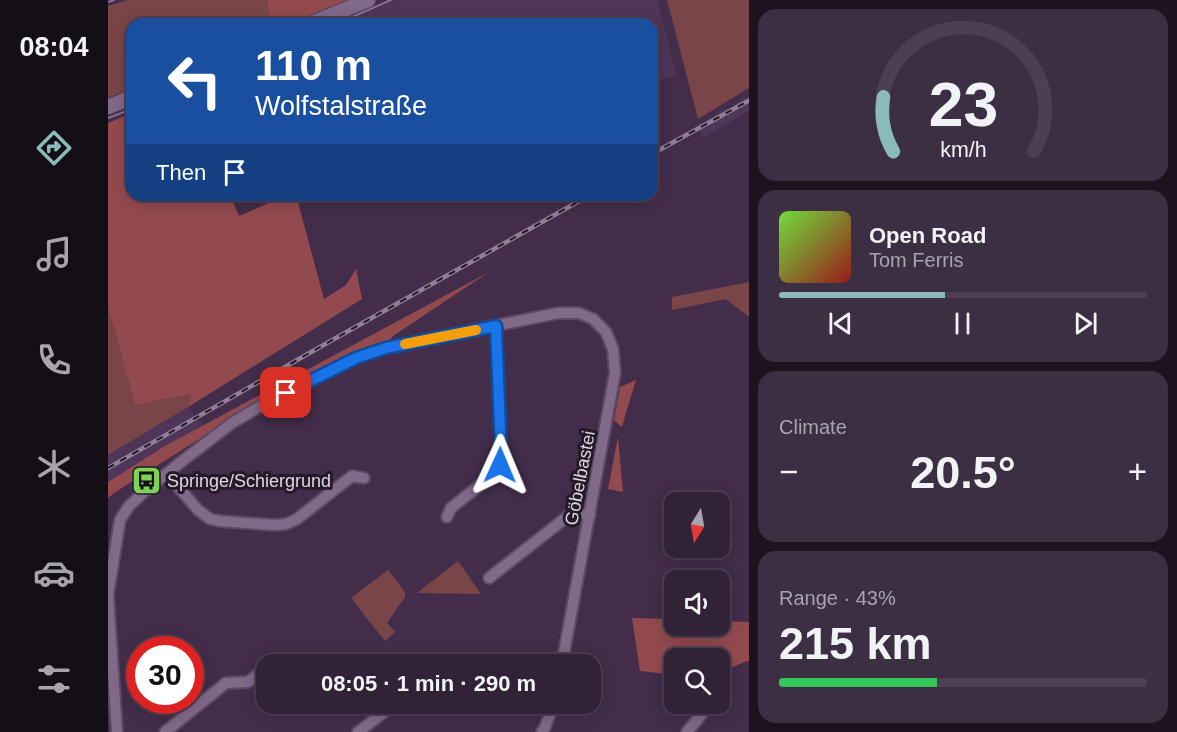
<!DOCTYPE html>
<meta charset="utf-8">
<style>
:root{--surface:#322238;--page:#3d2f43;--text:#f1f3f6;--muted:#a8a4ae;--line:#4d3f53;--accent:#8bbbb9}
body{margin:0;font-family:Helvetica,sans-serif;background:var(--page);color:var(--text);height:100vh;display:flex;flex-direction:column;font-size:22px;white-space:nowrap}
*{box-sizing:border-box;margin:0}
p{font-size:20px;color:var(--muted)}
.icon{flex:none;width:33px;height:33px;fill:none;stroke:currentColor;stroke-width:2;stroke-linecap:round;stroke-linejoin:round}
.map{position:relative;flex:1;overflow:hidden}
.drawer{display:flex;flex-direction:column;gap:9px;padding:9px;background:#1c131f;width:428px}
.drawer>*{flex:none}
.hud{position:absolute;left:18px;top:18px;width:532px;height:183px;border-radius:18px;box-shadow:0 3px 15px #0003,0 0 0 2px var(--line);background:#1a4fa0;color:#fff;overflow:hidden}
.needle{width:39px;rotate:191deg}
.controls{position:absolute;left:556px;top:492px;display:grid;gap:12px}
.controls a{display:grid;place-items:center;width:66px;height:66px;border-radius:12px;background:var(--surface);box-shadow:0 3px 15px #0003,0 0 0 2px var(--line);font-size:30px}
.speed{position:absolute;left:18px;top:636px;display:flex;gap:12px;font-size:30px;font-weight:700;text-align:center}
.speed>*{display:grid;place-content:center;width:78px;height:78px;border-radius:50%;background:var(--surface);box-shadow:0 3px 15px #0003,0 0 0 2px var(--line);line-height:1}
.speed .limit{border:9px solid #d22;background:#fff;color:#111}
.pin{position:absolute;display:grid;place-items:center;width:51px;height:51px;color:#fff;margin:-26px;border-radius:12px;box-shadow:0 3px 9px #0006}
.me{position:absolute;width:66px;margin:-33px;rotate:1deg;stroke-linejoin:round;filter:drop-shadow(0 0 4px #0008)}
.turn{display:flex;align-items:center;gap:21px;height:126px;padding:0 30px;font-size:27px}
.turn .icon{width:78px;height:78px;stroke-width:2.5}
.turn b{display:block;font-size:42px;line-height:51px}
.then{display:flex;align-items:center;height:57px;padding:0 30px;background:#0003;gap:12px;font-size:22px}
.big{font-size:45px;font-weight:600;line-height:1.1}
.drawer .widget{flex:1;display:flex;flex-direction:column;justify-content:center;gap:9px;min-width:0;padding:0 21px;border-radius:18px;background:var(--page)}
.drawer .dial{align-items:center;gap:0}
.dial svg{height:156px;overflow:visible;fill:none;stroke:var(--line);stroke-width:7;stroke-linecap:round;text-anchor:middle}
.dial text{fill:var(--text);stroke:none}
.song{display:flex;align-items:center;gap:18px}
.cover{width:72px;height:72px;border-radius:9px;background:linear-gradient(135deg,hsl(100 70% 55%),hsl(0 70% 35%))}
.played{height:6px;border-radius:3px;background:linear-gradient(90deg,var(--accent) 45%,var(--line) 45%)}
.keys{display:flex;justify-content:space-around;direction:ltr}
.heat{display:flex;justify-content:space-between;align-items:center;font-size:33px;direction:ltr}
.charge{height:9px;border-radius:4px;background:linear-gradient(90deg,#34c759 43%,var(--line) 0)}
.trip{position:absolute;left:148px;top:654px;width:345px;height:60px;border-radius:18px;background:var(--surface);box-shadow:0 3px 15px #0003,0 0 0 2px var(--line);font-weight:600;line-height:60px;text-align:center}
main{display:flex;flex:1;min-height:0}
.dock{display:flex;flex-direction:column;width:108px;justify-content:space-around;align-items:center;background:#140e16;color:var(--muted)}
.dock .icon{width:42px;height:42px}
.dock .selected{color:var(--accent)}
.dock b{font-size:27px;color:var(--text)}
.map>svg:first-child{display:block}
.built{fill:#4f3558}
.green{fill:#7a4548}
.forest{fill:#934a4f}
.lines{fill:none;stroke-linecap:round;stroke-linejoin:round}
.stream{stroke:#8e6e9a;stroke-width:2}
.street-casing{stroke:#5c4a63;stroke-width:14}
.secondary-casing{stroke:#5c4a63;stroke-width:16}
.street{stroke:#816989;stroke-width:10}
.secondary{stroke:#816989;stroke-width:14}
.rail-casing{stroke:#917f97;stroke-width:4.5}
.rail{stroke:#241a27;stroke-width:2;stroke-dasharray:7;stroke-linecap:butt}
.route-casing{stroke:#114b97;stroke-width:15}
.route{stroke:#1a73e8;stroke-width:10}
.slow{stroke:#f59e0b;stroke-width:10}
.labels{text-anchor:middle;dominant-baseline:central;stroke-width:6;stroke-linejoin:round;paint-order:stroke}
.street-label{font-size:18px;fill:#e0d3e5;stroke:#241a27}
.poi-label{font-size:18px;fill:#e0d3e5;stroke:#241a27;text-anchor:start}
</style>
<main>
<nav class="dock">
<b>08:04</b>
<svg class="icon selected" aria-label="directions" viewBox="0 0 24 24"><path d="M12 3l9 9-9 9-9-9zM9 14v-3h6M13 9l2 2-2 2"/></svg>
<svg class="icon" aria-label="music" viewBox="0 0 24 24"><path d="M9 18V5l10-2v13"/><circle cx="6" cy="18" r="3"/><circle cx="16" cy="16" r="3"/></svg>
<svg class="icon" aria-label="phone" viewBox="0 0 24 24"><path d="M5 4h4l2 5-3 2q2 4 5 5l2-3 5 2v4C11 20 4 13 5 4z"/></svg>
<svg class="icon" aria-label="climate" viewBox="0 0 24 24"><path d="M12 3v18M4 7l16 10M4 17L20 7"/></svg>
<svg class="icon" aria-label="car" viewBox="0 0 24 24"><path d="M5 17H2v-5l4-1 3-4h7l3 4 3 1v5h-3M9 17h6M6 11h13"/><circle cx="7" cy="17" r="2"/><circle cx="17" cy="17" r="2"/></svg>
<svg class="icon" aria-label="filters" viewBox="0 0 24 24"><path d="M4 7h16M4 17h16"/><circle cx="9" cy="7" r="2"/><circle cx="15" cy="17" r="2"/></svg>
</nav>
<div class="map">
<svg width="642" height="732" viewBox="0 0 642 732">
<rect width="100%" height="100%" fill="#432d4a"/>
<g class="built">
<path d="M287,0H549L569,76L545,81L544,24H230Z"/>
<path d="M641,96V111L594,138L590,125Z"/>
<path d="M80,407L95,426L55,447L0,482V455Z"/>
</g>
<g class="green">
<path d="M20,0H159L162,24H24V88L0,98V6Z"/>
<path d="M559,0H641V88L590,119Z"/>
<path d="M641,282V317L618,299L564,310V297Z"/>
<path d="M0,306L27,405L83,394L80,407L0,455Z"/>
<path d="M350,561L373,594L309,593Z"/>
<path d="M280,570L297,592V597L279,623L287,632L277,641L243,598Z"/>
</g>
<g class="forest">
<path d="M159,0H239L181,24H162Z"/>
<path d="M24,113V195H51L52,200L67,195H122L131,216L179,195H188L216,299L238,285L248,269L254,299L80,407L83,394L27,405L0,306V123Z"/>
<path d="M381,272L285,336L279,343L238,357L158,400L88,441L6,493L0,498V482L55,447Z"/>
<path d="M528,380L515,423L514,427L506,420L512,387Z"/>
<path d="M510,437L515,492L500,489Z"/>
<path d="M524,618L567,619V626H612V621L641,622V661H639L612,672V658H567V675L532,671Z"/>
</g>
<g class="lines">
<g class="stream">
<path d="M0,2L6,0"/>
<path d="M228,24L283,0"/>
<path d="M0,118L24,109"/>
</g>
<defs>
<g id="street">
<path d="M59,474L90,510L102,519L112,521L166,525L178,524L189,519L244,476L256,478"/>
<path d="M339,517L343,508L386,474L392,465L393,454L388,326"/>
<path d="M381,578L460,516L469,513L482,515"/>
<path d="M612,684L617,677"/>
<path d="M9,732L0,595L12,520L21,506L37,491L73,462L124,423L149,408L248,358L277,348L450,313H471L485,319L498,332L505,349L507,373L454,664"/>
<path d="M57,732L118,683L140,682L159,667"/>
<path d="M250,732L287,704"/>
<path d="M434,732L437,727L446,704"/>
<path d="M579,732L593,715L599,704"/>
</g>
<g id="secondary">
<path d="M202,24L260,0"/>
<path d="M0,107L24,97"/>
</g>
</defs>
<use href="#street" class="street-casing"/>
<use href="#secondary" class="secondary-casing"/>
<use href="#street" class="street"/>
<use href="#secondary" class="secondary"/>
<defs>
<g id="rail">
<path d="M544,154L642,100"/>
<path d="M0,468L212,347L482,195"/>
</g>
</defs>
<use href="#rail" class="rail-casing"/>
<use href="#rail" class="rail"/>
</g>
<g class="lines">
<defs>
<path id="route" d="M178,393L248,358L278,348L388,326L393,454L392,465"/>
</defs>
<use href="#route" class="route-casing"/>
<use href="#route" class="route"/>
<path class="slow" d="M297,344L368,330"/>
</g>
<defs>
<symbol id="bus-square" viewBox="-11 -11 22 22"><rect x="-9" y="-9" width="18" height="18" rx="4" fill="#7dd154" stroke="#241a27"/><path d="M-5-6H5V4H4V6H2V4H-2V6H-4V4H-5ZM-3.5-4V0h7V-4ZM-3.5 1.2v1.5H-2V1.2ZM2 1.2v1.5H3.5V1.2Z" fill="#111"/></symbol>
</defs>
<g fill-rule="evenodd">
<use href="#bus-square" x="22" y="464" width="33" height="33"/>
</g>
<g class="labels">
<g class="street-label">
<text transform="translate(472 478) rotate(-79)">Göbelbastei</text>
</g>
<g class="poi-label">
<text x="59" y="481">Springe/Schiergrund</text>
</g>
</g>
</svg>
<div class="controls">
<a><svg class="needle" viewBox="-14 -14 28 28"><path d="M0-13l5 13h-10z" fill="#e53935"/><path d="M0 13l5-13h-10z" fill="#a8a4ae"/></svg></a>
<a><svg class="icon" aria-label="sound" viewBox="0 0 24 24"><path d="M4 9h4l5-4v14l-5-4H4zM17 9q2 3 0 6"/></svg></a>
<a><svg class="icon" aria-label="search" viewBox="0 0 24 24"><circle cx="10" cy="10" r="6"/><path d="M15 15l6 6"/></svg></a>
</div>
<div class="speed"><div class="limit">30</div></div>
<div class="pin" style="left:178px;top:393px;background:#d93025"><svg class="icon" aria-label="arrive" viewBox="0 0 24 24"><path d="M6 21V4h12l-3 4 3 4H6"/></svg></div>
<svg class="me" style="left:392px;top:465px" viewBox="-20 -20 40 40"><path d="M0-17L14 15 0 8-14 15z" fill="#1a73e8" stroke="#fff" stroke-width="4"/></svg>
<div class="trip">08:05 · 1 min · 290 m</div>
<div class="hud">
<div class="turn"><svg class="icon" aria-label="left" viewBox="0 0 24 24"><path d="M17 20v-9H6M10 6l-5 5 5 5"/></svg><div><b>110 m</b>Wolfstalstraße</div></div>
<div class="then">Then<svg class="icon" aria-label="arrive" viewBox="0 0 24 24"><path d="M6 21V4h12l-3 4 3 4H6"/></svg></div>
</div>
</div>
<section class="drawer">
<div class="widget dial"><svg viewBox="0 0 100 80">
<path d="M14 69A42 42 0 1 1 86 69"/>
<path d="M14 69A42 42 0 0 1 9 41" stroke="#8bbbb9"/>
<text x="50" y="56" font-size="32" font-weight="700">23</text>
<text x="50" y="72" font-size="11">km/h</text>
</svg></div>
<div class="widget">
<div class="song"><i class="cover"></i><div><b>Open Road</b><p>Tom Ferris</p></div></div>
<div class="played"></div>
<div class="keys"><svg class="icon" aria-label="previous" viewBox="0 0 24 24"><path d="M18 5L8 12l10 7zM5 5v14"/></svg><svg class="icon" aria-label="pause" viewBox="0 0 24 24"><path d="M8 5v14M16 5v14"/></svg><svg class="icon" aria-label="next" viewBox="0 0 24 24"><path d="M6 5l10 7-10 7zM19 5v14"/></svg></div>
</div>
<div class="widget"><p>Climate</p>
<div class="heat"><a>−</a><b class="big">20.5°</b><a>+</a></div>
</div>
<div class="widget"><p>Range · 43%</p><b class="big">215 km</b><div class="charge"></div></div>
</section>
</main>
